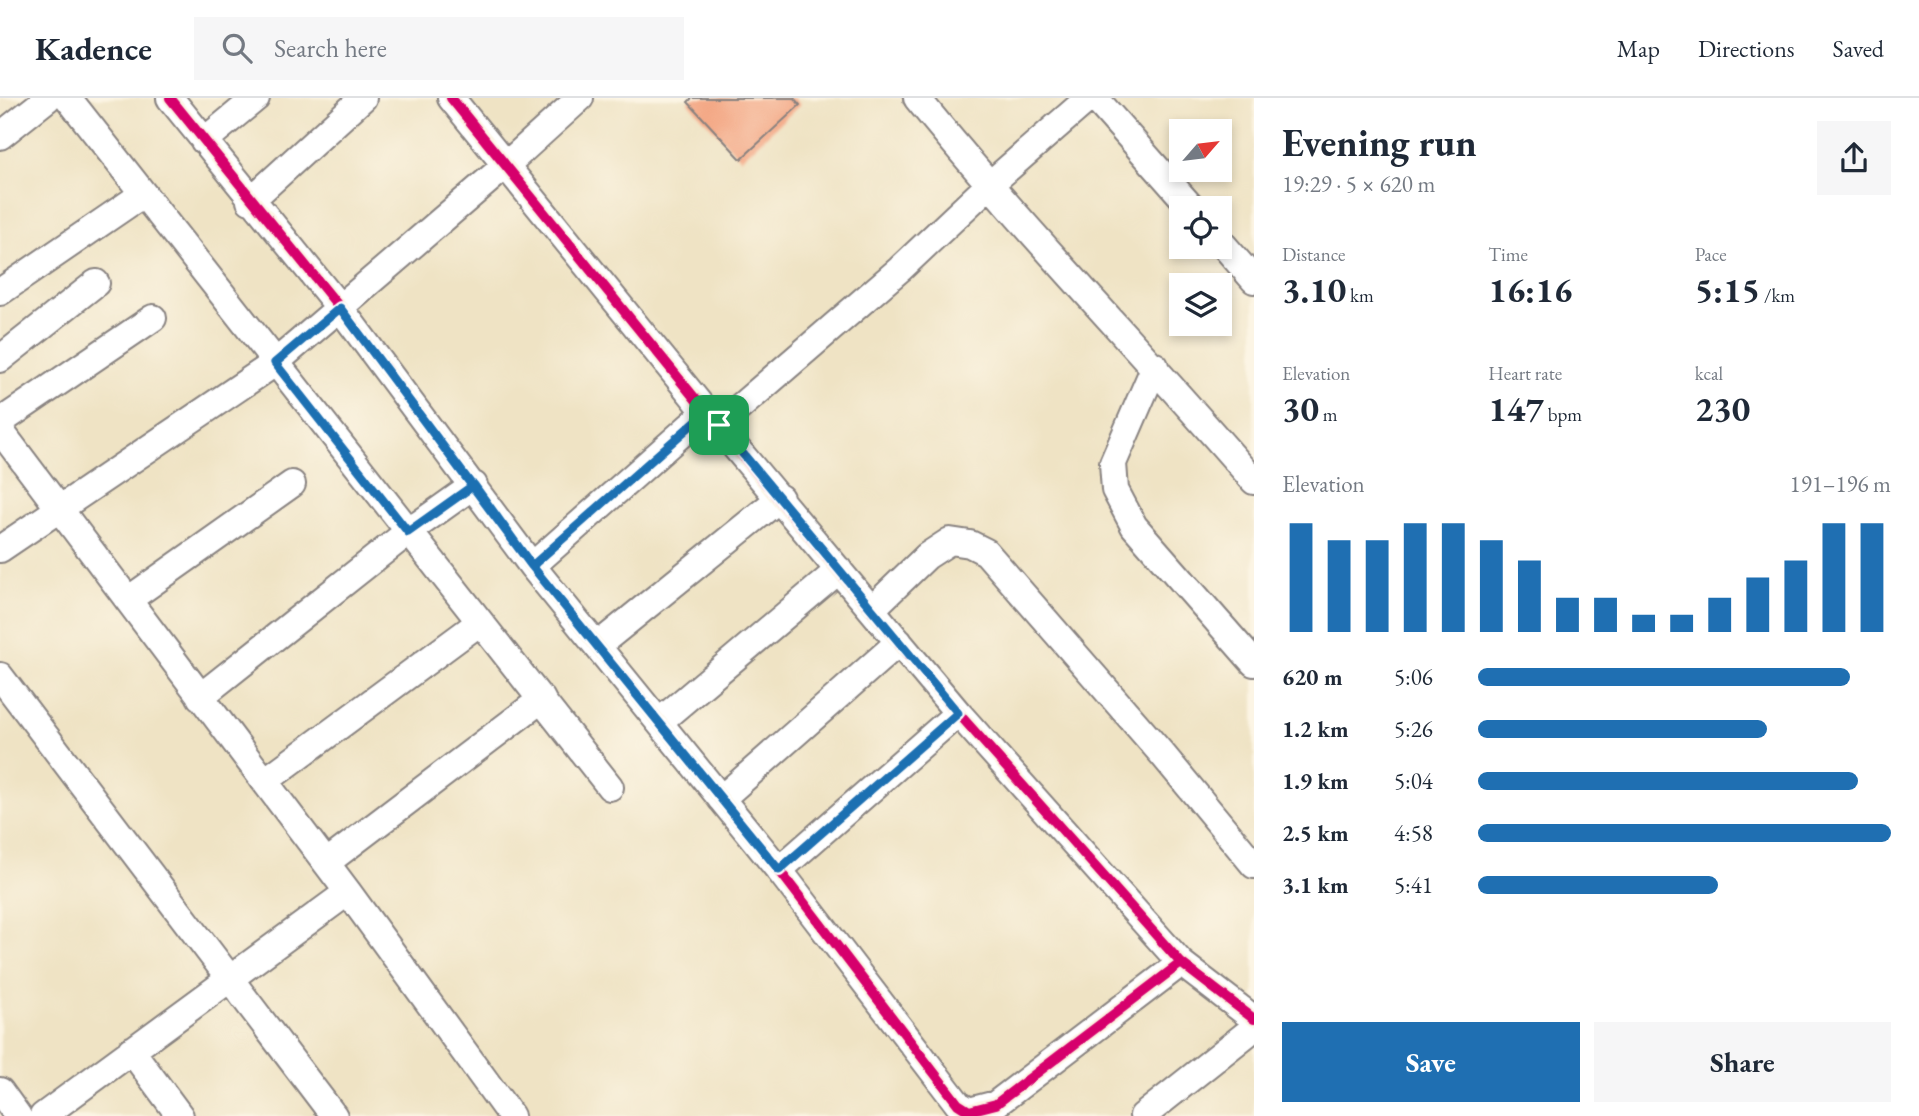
<!DOCTYPE html>
<meta charset="utf-8">
<style>
:root{--surface:#fff;--page:#f6f6f7;--text:#1f2937;--muted:#747a83;--line:#e0e1e3;--accent:#1f6fb2}
body{margin:0;font-family:"EB Garamond",serif;background:var(--page);color:var(--text);height:100vh;display:flex;flex-direction:column;font-size:26px;white-space:nowrap}
*{box-sizing:border-box;margin:0}
p{font-size:23px;color:var(--muted)}
.icon{flex:none;width:38px;height:38px;fill:none;stroke:currentColor;stroke-width:2;stroke-linecap:round;stroke-linejoin:round}
.map{position:relative;flex:1;overflow:hidden}
.drawer{display:flex;flex-direction:column;background:var(--surface);width:665px}
.drawer>*{flex:none}
.needle{width:46px;rotate:62deg}
.controls{position:absolute;left:1169px;top:21px;display:grid;gap:14px}
.controls a{display:grid;place-items:center;width:63px;height:63px;border-radius:0px;background:var(--surface);box-shadow:0 4px 10px #0003;font-size:35px}
.pin{position:absolute;display:grid;place-items:center;width:60px;height:60px;color:#fff;margin:-30px;border-radius:14px;box-shadow:0 4px 10px #0006}
.round{display:grid;place-items:center;flex:none;width:74px;height:74px;border-radius:0px;background:var(--page)}
.headline{display:flex;align-items:center;justify-content:space-between;height:119px;padding:0 28px}
h1{font-size:38px;font-weight:700;line-height:52px}
.metrics{display:grid;grid-template-columns:repeat(3,1fr);gap:10px;height:119px;padding:7px 28px}
.metrics div{display:grid;align-content:center}
.metrics b{font-size:35px;font-weight:700}
.metrics small{font-size:19px;font-weight:400}
.metrics p{font-size:19px}
.chart{height:196px;padding:14px 28px}
.chart p{display:flex;justify-content:space-between}
.chart svg{width:100%;height:126px;margin-top:7px;stroke:var(--accent);stroke-width:6}
.action{display:flex;gap:14px;margin-top:auto;padding:14px 28px}
.action a{flex:1;height:80px;border-radius:0px;background:var(--accent);color:#fff;font-size:28px;font-weight:700;line-height:80px;text-align:center}
.action a+a{background:var(--page);color:var(--text)}
ul{padding:0 28px;list-style:none;font-size:23px}
li{display:grid;grid-template-columns:112px 84px 1fr;align-items:center;height:52px}
li i{height:18px;border-radius:9px;background:var(--accent)}
header{display:flex;align-items:center;gap:42px;box-sizing:border-box;height:98px;padding:0 35px;background:var(--surface);border-bottom:2px solid var(--line)}
header strong{font-size:33px}
nav{display:flex;gap:38px;margin-inline-start:auto;font-size:24px}
.search{width:490px;height:63px;background:var(--page);display:flex;align-items:center;gap:18px;box-sizing:border-box;padding:0 24px;border-radius:0px;color:var(--muted);font-size:26px}
main{display:flex;flex:1;min-height:0}
.map>svg:first-child{display:block}
</style>
<header>
<strong>Kadence</strong>
<div class="search"><svg class="icon" aria-label="search" viewBox="0 0 24 24"><circle cx="10" cy="10" r="6"/><path d="M15 15l6 6"/></svg>Search here</div>
<nav><a>Map</a><a>Directions</a><a>Saved</a></nav>
</header>
<main>
<div class="map">
<svg width="1254" height="1018" viewBox="0 0 1254 1018">
<rect width="100%" height="100%" fill="#fcf5e5"/>
<filter id="ink" filterUnits="userSpaceOnUse"><feTurbulence type="fractalNoise" baseFrequency=".0143" numOctaves="2"/><feDisplacementMap in="SourceGraphic" scale="14" xChannelSelector="R" yChannelSelector="G"/><feConvolveMatrix kernelMatrix="1 2 1 2 8 2 1 2 1" color-interpolation-filters="sRGB"/></filter>
<filter id="wash" filterUnits="userSpaceOnUse"><feTurbulence type="fractalNoise" baseFrequency=".00686" numOctaves="4" result="noise"/><feDisplacementMap in="SourceGraphic" scale="28" xChannelSelector="R" yChannelSelector="G"/><feGaussianBlur stdDeviation="1.57" result="paint"/><feColorMatrix in="noise" values="0 0 0 0 0 0 0 0 0 0 0 0 0 0 0 0 0 1.4 0 .05"/><feComposite in="paint" operator="in"/></filter>
<g filter="url(#wash)">
<rect width="100%" height="100%" fill="#efe3c4"/>
<g id="blocks">
<!-- building -->
<path fill="#f3a37f" d="M692 0H794L800 7 741 61 688 4Z"/>
</g>
</g>
<g filter="url(#ink)">
<use href="#blocks" fill-opacity="0" stroke="#888280" stroke-width="2"/>
<g fill="none" stroke-linecap="round" stroke-linejoin="round">
<!-- minor casing -->
<g stroke="#888280" stroke-width="30">
<path id="minor" d="M68 0 610 689
M170 0 340 210 532 468 779 772 958 1006 969 1013 996 1006 1181 865
M451 0 706 314 958 615 1181 865 1254 921
M917 0C1024 132 1143 254 1254 383
M1095 0 1192 110
M0 38 48 0
M204 43 256 0
M250 103 363 0
M1220 143 1254 182
M0 194 143 96
M0 261 96 185
M1155 268 1113 365 1115 392 1134 428 1254 565
M0 324 153 220
M719 327 900 171 988 88 1089 0
M0 332 348 794 511 1018
M0 451 275 265 505 68 580 0
M532 468 706 314
M128 502 292 386
M872 511 927 458 950 443 970 446 986 454 1163 657 1254 767
M597 548 780 400
M0 578 334 1018
M200 599 408 434 474 387
M659 624 839 472
M265 683 480 524
M721 701 899 544
M326 765 542 601
M779 772 958 615
M131 952 180 1018
M0 993 18 1018
M43 1018 348 794
M1143 1018 1254 930"/>
</g>
<!-- minor -->
<use href="#minor" stroke="#fff" stroke-width="26"/>
<!-- cycleway casing -->
<g stroke="#fcf5e5" stroke-width="15">
<path id="cycleway" d="M170 0 340 210 532 468 779 772 958 1006 969 1013 996 1006 1181 865
M451 0 706 314 958 615 1181 865 1254 921"/>
</g>
<!-- cycleway -->
<use href="#cycleway" stroke="#d6006c" stroke-width="10"/>
</g>
</g>
<g fill="none" stroke-linecap="round" stroke-linejoin="round" filter="url(#ink)">
<!-- route casing -->
<g stroke="#fff" stroke-width="14">
<path id="route" d="M719 327 706 314 532 468 474 387 408 434 275 265 340 210 532 468 779 772 958 615 719 327"/>
</g>
<!-- route -->
<use href="#route" stroke="#1f6fb2" stroke-width="9"/>
</g>
</svg>
<div class="controls">
<a><svg class="needle" viewBox="-14 -14 28 28"><path d="M0-13l5 13h-10z" fill="#e53935"/><path d="M0 13l5-13h-10z" fill="#747a83"/></svg></a>
<a><svg class="icon" aria-label="locate" viewBox="0 0 24 24"><circle cx="12" cy="12" r="6"/><path d="M12 2v4M12 18v4M2 12h4M18 12h4"/></svg></a>
<a><svg class="icon" aria-label="layers" viewBox="0 0 24 24"><path d="M12 4l9 5-9 5-9-5zM3 14l9 5 9-5"/></svg></a>
</div>
<div class="pin" style="left:719px;top:327px;background:#1e9e55"><svg class="icon" aria-label="arrive" viewBox="0 0 24 24"><path d="M6 21V4h12l-3 4 3 4H6"/></svg></div>
</div>
<section class="drawer">
<div class="headline"><div><h1>Evening run</h1><p>19:29 · 5 × 620 m</p></div><a class="round"><svg class="icon" aria-label="share" viewBox="0 0 24 24"><path d="M12 15V3M7 8l5-5 5 5M5 13v7h14v-7"/></svg></a></div>
<div class="metrics">
<div><p>Distance</p><b>3.10<small> km</small></b></div>
<div><p>Time</p><b>16:16</b></div>
<div><p>Pace</p><b>5:15<small> /km</small></b></div>
</div>
<div class="metrics">
<div><p>Elevation</p><b>30<small> m</small></b></div>
<div><p>Heart rate</p><b>147<small> bpm</small></b></div>
<div><p>kcal</p><b>230</b></div>
</div>
<div class="chart"><p><span>Elevation</span>191–196 m</p>
<svg viewBox="0 0 160 44" preserveAspectRatio="none"><path d="M5 44V6M15 44V12M25 44V12M35 44V6M45 44V6M55 44V12M65 44V19M75 44V32M85 44V32M95 44V38M105 44V38M115 44V32M125 44V25M135 44V19M145 44V6M155 44V6"/></svg>
</div>
<ul>
<li><b>620 m</b>5:06<i style="width:90%"></i></li>
<li><b>1.2 km</b>5:26<i style="width:70%"></i></li>
<li><b>1.9 km</b>5:04<i style="width:92%"></i></li>
<li><b>2.5 km</b>4:58<i style="width:100%"></i></li>
<li><b>3.1 km</b>5:41<i style="width:58%"></i></li>
</ul>
<div class="action"><a>Save</a><a>Share</a></div>
</section>
</main>
